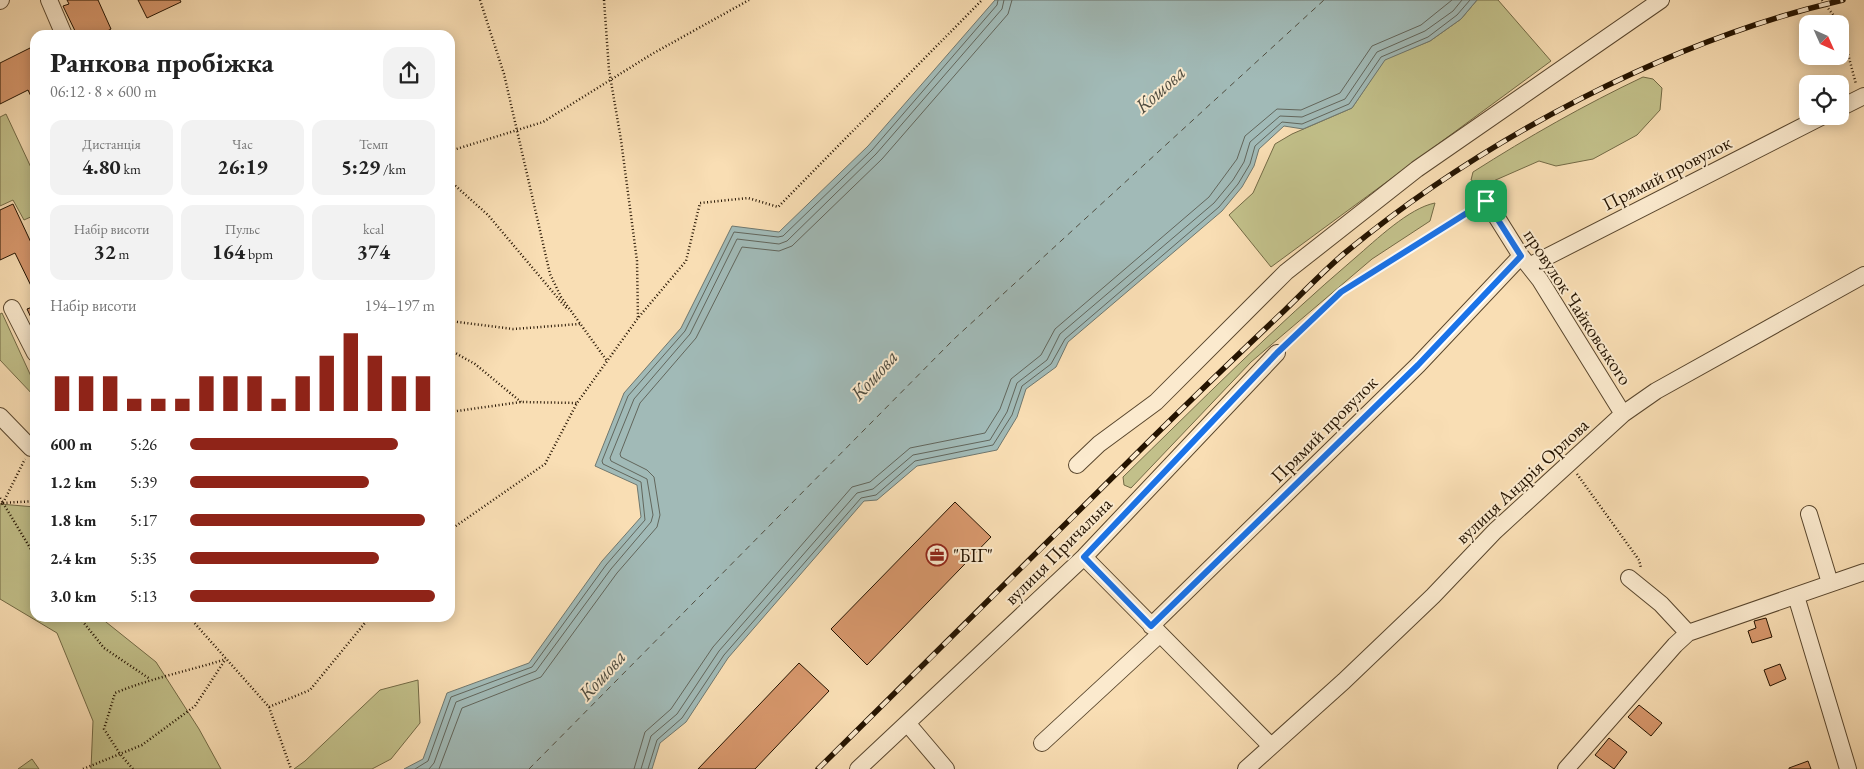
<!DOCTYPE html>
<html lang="uk">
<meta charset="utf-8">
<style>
:root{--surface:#fff;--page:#f2f2f2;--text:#222;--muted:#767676;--accent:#8f2418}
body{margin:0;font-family:"EB Garamond",serif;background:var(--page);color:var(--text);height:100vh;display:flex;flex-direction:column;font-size:19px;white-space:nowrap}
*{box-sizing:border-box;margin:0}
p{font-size:16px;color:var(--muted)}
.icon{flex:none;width:28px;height:28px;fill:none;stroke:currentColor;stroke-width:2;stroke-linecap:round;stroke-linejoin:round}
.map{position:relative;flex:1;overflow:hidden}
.drawer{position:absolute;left:30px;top:30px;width:425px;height:592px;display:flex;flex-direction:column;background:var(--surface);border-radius:15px;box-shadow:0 2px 12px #0003}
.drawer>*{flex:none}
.needle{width:32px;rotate:135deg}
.fabs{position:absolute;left:1799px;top:15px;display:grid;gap:10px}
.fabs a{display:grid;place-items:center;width:50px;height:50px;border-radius:10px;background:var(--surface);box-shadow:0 2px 12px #0003;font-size:25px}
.pin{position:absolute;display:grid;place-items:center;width:42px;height:42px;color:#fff;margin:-21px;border-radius:10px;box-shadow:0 2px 8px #0006}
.round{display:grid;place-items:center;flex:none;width:52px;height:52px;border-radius:15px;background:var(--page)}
.headline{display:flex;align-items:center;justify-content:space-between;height:85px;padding:0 20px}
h1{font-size:28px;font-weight:700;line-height:38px}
.figures{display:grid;grid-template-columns:repeat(3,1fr);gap:8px;height:85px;padding:5px 20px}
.figures div{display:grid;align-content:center;border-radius:12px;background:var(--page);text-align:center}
.figures b{font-size:21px;font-weight:700}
.figures small{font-size:14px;font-weight:400}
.figures p{font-size:14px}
.chart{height:140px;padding:10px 20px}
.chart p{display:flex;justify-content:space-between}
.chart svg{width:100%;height:90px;margin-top:5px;stroke:var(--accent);stroke-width:6}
ul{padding:0 20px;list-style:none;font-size:16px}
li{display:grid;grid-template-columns:80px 60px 1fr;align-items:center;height:38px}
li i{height:12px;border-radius:6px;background:var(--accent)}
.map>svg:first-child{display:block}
</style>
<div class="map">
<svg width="1864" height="769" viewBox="0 0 1864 769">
<rect width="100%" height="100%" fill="#f9deb4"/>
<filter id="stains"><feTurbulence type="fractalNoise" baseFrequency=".004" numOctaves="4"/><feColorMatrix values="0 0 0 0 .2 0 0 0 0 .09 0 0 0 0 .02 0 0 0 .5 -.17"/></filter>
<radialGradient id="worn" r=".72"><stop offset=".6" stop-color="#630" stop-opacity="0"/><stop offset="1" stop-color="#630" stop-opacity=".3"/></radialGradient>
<!-- green -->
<path fill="#c2c08a" stroke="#736a45" d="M1477 0H1498L1551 61 1271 267 1229 215 1253 193 1275 144 1292 134 1352 108 1385 59 1430 41 1461 19Z
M1643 77 1653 79 1662 88 1660 110 1637 135 1593 159 1556 166 1539 161 1482 186 1471 180 1473 172C1528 137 1584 105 1643 77Z
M6 114 35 176V215L24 220 13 200 0 206V117Z
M1435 203 1430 221 1372 259 1251 362 1131 488 1124 485 1123 477C1199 403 1274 327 1355 258 1376 240 1409 208 1435 203Z
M2 313 35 385V397L0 360V314Z
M0 504 35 507V618H101L156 662 199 729 221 769H91L93 721 57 633 0 599Z
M418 680 420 723 391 759 372 769H294L305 761 380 690Z
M32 759 39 769H18Z"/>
<!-- water -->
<path fill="#a1bab7" stroke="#6f776e" d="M995 0H1477L1461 19 1430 41 1385 60 1352 108 1303 129 1284 126 1259 149 1254 166 1242 187 1222 211 1068 342 1056 367 1026 389 1017 417 997 450 917 466 877 500 864 501 728 658 686 722 660 743 652 769H404L423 759 447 693 529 663 602 561 641 517 637 485 595 466 624 393 681 328 732 226 779 232 868 146Z"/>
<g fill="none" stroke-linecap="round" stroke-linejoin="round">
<!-- shore -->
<path stroke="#62665c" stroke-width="1" d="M415 769 428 761 451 697 532 667 606 565 645 520 641 482 603 464 602 461 628 396 685 331 734 232 778 237 783 236 872 150 997 5 998 0
M429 769 434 763 456 702 536 671 611 569 651 522 653 515 647 479 611 461 610 458 634 399 690 334 737 239 779 244 787 241 876 154 1002 9 1004 0
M439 769 462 708 541 677 617 573 657 527 660 515 654 477 647 470 621 457 620 454 640 403 696 338 742 247 779 251 792 246 882 159 1008 14 1012 0
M634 769 645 732 671 709 713 647 852 487 870 482 910 448 985 433 1000 409 1011 379 1041 355 1055 329 1209 197 1237 159 1245 136 1277 109 1301 110 1340 93 1372 46 1421 25 1452 0
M641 769 651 736 677 714 719 651 857 493 873 489 913 455 990 440 1007 412 1017 383 1047 360 1060 334 1214 203 1233 180 1244 162 1250 142 1280 116 1302 117 1345 99 1377 52 1425 31 1453 11 1462 0
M648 769 657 740 682 718 724 655 861 498 876 495 915 461 993 445 1012 415 1022 386 1051 364 1065 339 1219 207 1238 184 1250 164 1255 146 1282 122 1302 124 1349 104 1381 57 1428 37 1457 15 1470 0"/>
<!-- ferry -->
<path stroke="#504d40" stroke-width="1" stroke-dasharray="6 5" stroke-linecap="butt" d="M529 769 954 339 1324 0"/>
</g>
<!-- building -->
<path fill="#d8986d" stroke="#241300" d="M67 0H98L111 29 100 35H77L63 6 69 4Z
M138 0H180L181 2 147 18Z
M30 48 35 58V105L28 90 0 104V63Z
M13 204 35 251V294L15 253 0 260V210Z
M35 306V326L27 309Z
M955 502 991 537 867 665 831 629Z
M1766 618 1772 637 1752 643 1748 631 1756 628 1754 621Z
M799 663 829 691 755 769H698Z
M1780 664 1786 679 1770 686 1764 670Z
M1639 705 1662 723 1651 736 1628 717Z
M1609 738 1627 752 1614 769 1595 755Z
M1808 761 1811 769H1789V768Z"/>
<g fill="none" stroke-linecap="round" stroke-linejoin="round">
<!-- minor casing -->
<g stroke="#59462d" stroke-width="18">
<path id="minor" d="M49 0 64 35
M0 1 1 0
M1840 108 1864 96
M1484 197 1521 256 1540 280 1623 414
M1529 266 1823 116
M12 308 35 353
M0 416 31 448 35 445
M1077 465 1099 444 1156 402 1286 272 1417 169 1661 0
M1809 514 1830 583
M1084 557 1270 745
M1629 578 1661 604 1688 633
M1796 596 1848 769
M1151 626 1418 365 1521 256
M907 723 946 769
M1042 743 1159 635
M858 769 1084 557 1277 353
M1246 769 1344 681 1433 596 1495 531 1623 414 1656 391 1864 275
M1566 769 1675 645 1688 633 1864 572"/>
</g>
<!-- path -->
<path stroke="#241300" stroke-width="2.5" stroke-dasharray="1 2.5" stroke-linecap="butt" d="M480 0 504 74 550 274 561 297 607 361
M604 0 609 70 621 140 637 261 638 318
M1822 0 1840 24
M1840 24 1856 84
M450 151 543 122 652 54 749 0
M450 181 488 215 568 310
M450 321 513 329 580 324
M1287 344 1341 292 1474 208
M450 350 475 364 521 402
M450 412 521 402 577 403
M1577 474 1639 560 1641 568
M0 498 3 503 0 505
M3 503 35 556
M3 503 25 459
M3 503 35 501
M450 530 545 464 577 403 638 318 686 261 700 203 748 198 778 207 982 0
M80 618 104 648 150 679
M190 618 269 707 310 690 369 618
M269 707 291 769
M83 769 142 745 195 706 225 660
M133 769 120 754 104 729 115 693C151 678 189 671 226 659"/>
<!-- minor -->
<use href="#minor" stroke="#fbeace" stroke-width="16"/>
<!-- rail casing -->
<g stroke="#241300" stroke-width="5.5">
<path id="rail" d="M818 769C919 669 1020 570 1120 470 1174 416 1229 363 1284 311 1305 291 1324 270 1346 252 1483 139 1670 40 1843 0"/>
</g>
<!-- rail -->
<use href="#rail" stroke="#fbeace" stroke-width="4" stroke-dasharray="11" stroke-linecap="butt"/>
</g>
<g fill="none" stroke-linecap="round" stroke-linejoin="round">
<!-- route casing -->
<g stroke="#fff" stroke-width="10">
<path id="route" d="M1486 201 1521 256 1418 365 1151 626 1084 557 1277 353 1341 292Z"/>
</g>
<!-- route -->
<use href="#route" stroke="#1a73e8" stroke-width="6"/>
</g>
<!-- icons -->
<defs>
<g id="office-ring" transform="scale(1.125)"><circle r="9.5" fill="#fbeace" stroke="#8f2418" stroke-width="1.5"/><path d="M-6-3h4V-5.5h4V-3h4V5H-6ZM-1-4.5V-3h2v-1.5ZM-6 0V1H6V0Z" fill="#8f2418"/></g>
</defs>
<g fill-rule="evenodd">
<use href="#office-ring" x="937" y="555"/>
</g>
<g text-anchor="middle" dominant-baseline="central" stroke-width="4" stroke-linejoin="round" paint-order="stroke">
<!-- street labels -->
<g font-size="19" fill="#241300" stroke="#fbeace">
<text transform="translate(1667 173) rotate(-27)">Прямий провулок</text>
<text transform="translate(1578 307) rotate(57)">провулок Чайковського</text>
<text transform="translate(1324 429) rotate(-45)">Прямий провулок</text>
<text transform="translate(1522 481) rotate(-43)">вулиця Андрія Орлова</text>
<text transform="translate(1058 551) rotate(-45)">вулиця Причальна</text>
</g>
<!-- poi labels -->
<g font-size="19" fill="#241300" stroke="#fbeace" text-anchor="start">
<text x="953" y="555">"БІГ"</text>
</g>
<!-- water labels -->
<g font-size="20" font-style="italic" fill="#504d40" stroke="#fbeace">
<text transform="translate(1160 89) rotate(-42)">Кошова</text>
<text transform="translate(874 375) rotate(-48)">Кошова</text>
<text transform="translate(602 675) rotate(-48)">Кошова</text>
</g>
</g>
<rect width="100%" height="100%" filter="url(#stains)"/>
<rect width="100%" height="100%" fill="url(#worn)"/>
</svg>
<div class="fabs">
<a><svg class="needle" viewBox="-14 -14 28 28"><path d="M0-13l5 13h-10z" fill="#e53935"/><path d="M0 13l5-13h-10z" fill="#767676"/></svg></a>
<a><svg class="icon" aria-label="locate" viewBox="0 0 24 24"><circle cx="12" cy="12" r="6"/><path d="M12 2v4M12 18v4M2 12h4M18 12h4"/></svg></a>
</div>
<div class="pin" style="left:1486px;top:201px;background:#1e9e55"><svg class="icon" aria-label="arrive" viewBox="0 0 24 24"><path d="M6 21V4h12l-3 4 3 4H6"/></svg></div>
<section class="drawer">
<div class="headline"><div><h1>Ранкова пробіжка</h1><p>06:12 · 8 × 600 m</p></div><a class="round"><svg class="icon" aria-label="share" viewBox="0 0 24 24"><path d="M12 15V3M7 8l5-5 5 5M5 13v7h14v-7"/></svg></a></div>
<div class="figures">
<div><p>Дистанція</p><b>4.80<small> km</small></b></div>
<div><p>Час</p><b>26:19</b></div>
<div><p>Темп</p><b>5:29<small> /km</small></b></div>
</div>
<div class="figures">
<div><p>Набір висоти</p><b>32<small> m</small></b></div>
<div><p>Пульс</p><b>164<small> bpm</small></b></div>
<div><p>kcal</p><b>374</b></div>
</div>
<div class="chart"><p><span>Набір висоти</span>194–197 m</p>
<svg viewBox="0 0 160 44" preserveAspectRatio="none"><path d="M5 44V27M15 44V27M25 44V27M35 44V38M45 44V38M55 44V38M65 44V27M75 44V27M85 44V27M95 44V38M105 44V27M115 44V17M125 44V6M135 44V17M145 44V27M155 44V27"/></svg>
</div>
<ul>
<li><b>600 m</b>5:26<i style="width:85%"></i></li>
<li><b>1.2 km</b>5:39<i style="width:73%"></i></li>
<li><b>1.8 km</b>5:17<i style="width:96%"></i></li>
<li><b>2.4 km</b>5:35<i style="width:77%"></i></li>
<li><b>3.0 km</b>5:13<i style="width:100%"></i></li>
</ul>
</section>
</div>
